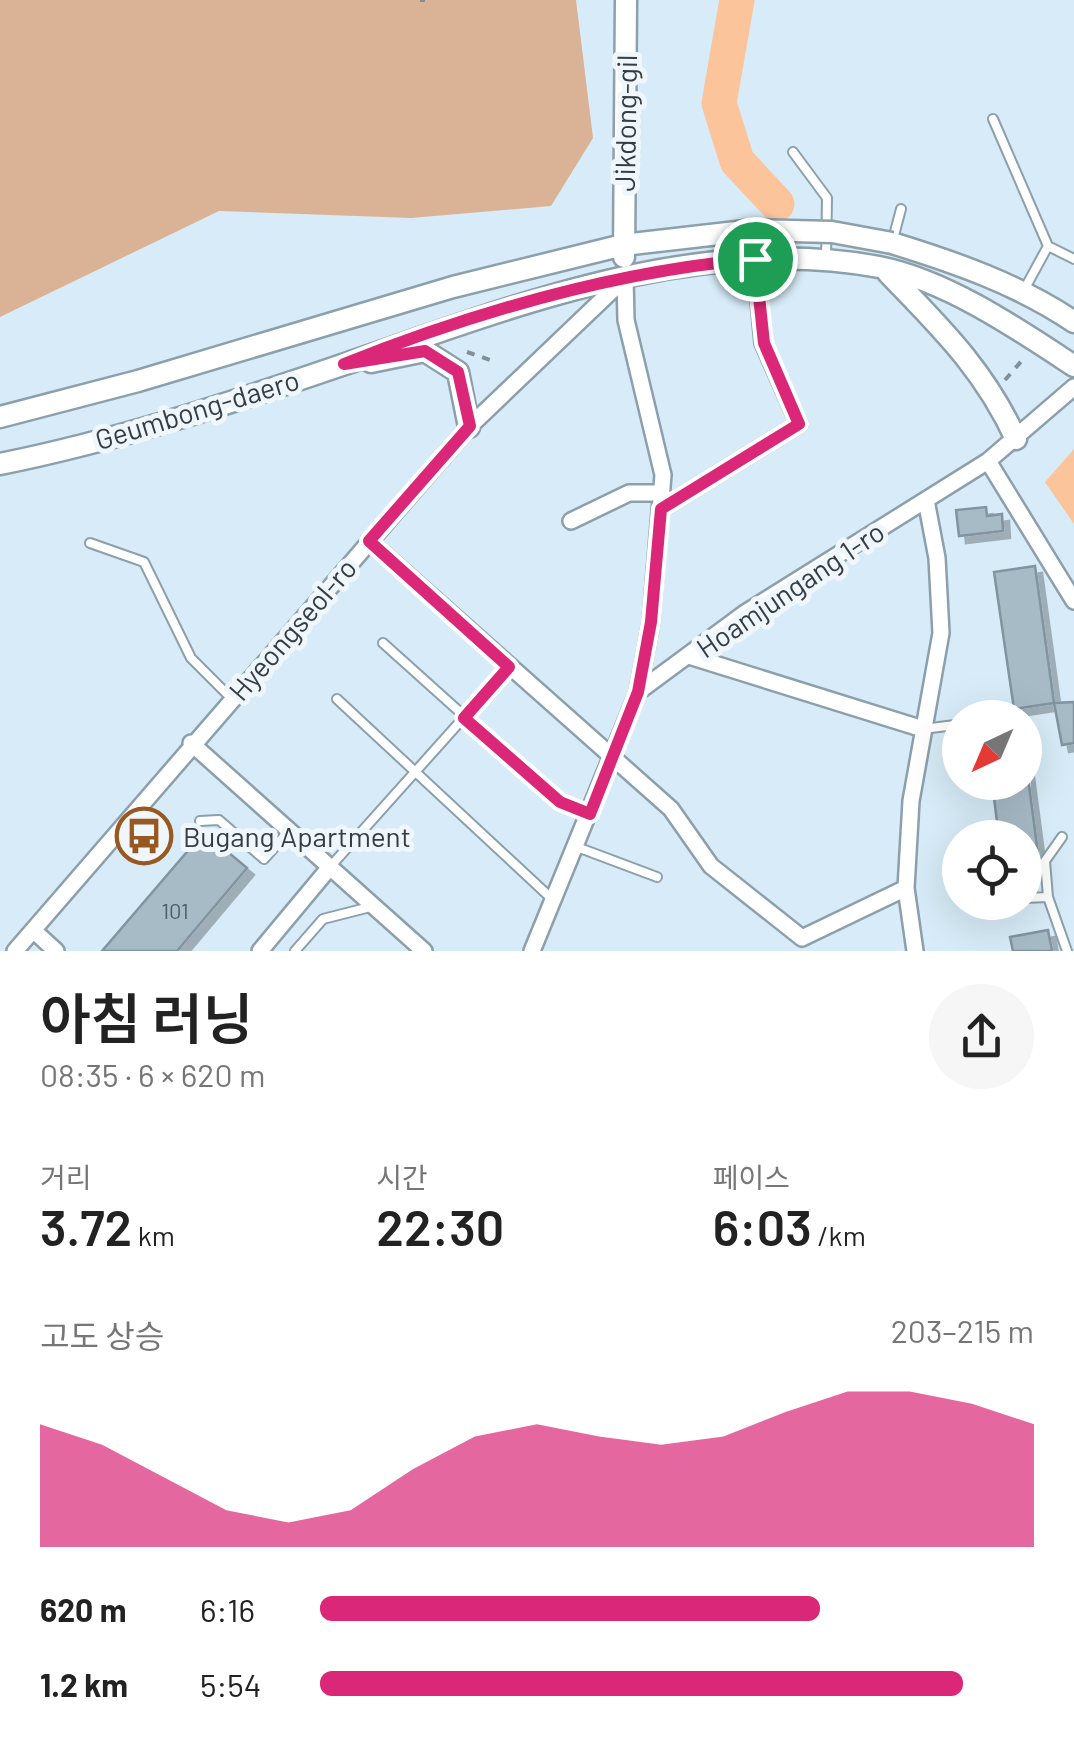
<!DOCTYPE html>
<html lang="ko">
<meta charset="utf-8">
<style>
:root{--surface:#fff;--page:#f6f6f6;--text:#222;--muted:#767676;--accent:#db2777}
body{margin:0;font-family:Barlow,"Noto Sans KR",sans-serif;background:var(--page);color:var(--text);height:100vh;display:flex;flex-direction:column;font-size:38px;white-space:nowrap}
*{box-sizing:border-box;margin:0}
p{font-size:32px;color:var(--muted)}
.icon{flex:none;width:55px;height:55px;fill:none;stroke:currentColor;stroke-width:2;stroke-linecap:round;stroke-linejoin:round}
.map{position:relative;height:951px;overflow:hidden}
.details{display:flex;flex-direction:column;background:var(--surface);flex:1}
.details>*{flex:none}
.needle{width:65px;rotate:224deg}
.controls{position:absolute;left:942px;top:700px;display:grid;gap:20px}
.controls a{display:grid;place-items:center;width:100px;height:100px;border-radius:50%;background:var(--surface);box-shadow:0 10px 40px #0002;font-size:50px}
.pin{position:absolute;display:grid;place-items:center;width:85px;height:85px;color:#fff;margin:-42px;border:5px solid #fff;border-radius:50%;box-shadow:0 2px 10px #0007}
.round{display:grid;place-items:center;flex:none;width:105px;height:105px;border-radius:52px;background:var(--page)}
.head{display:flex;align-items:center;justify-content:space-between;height:170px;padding:0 40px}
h1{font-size:55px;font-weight:600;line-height:75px}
.figures{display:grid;grid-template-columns:repeat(3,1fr);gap:15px;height:170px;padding:10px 40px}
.figures div{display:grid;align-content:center}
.figures b{font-size:50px;font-weight:600}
.figures small{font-size:28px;font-weight:400}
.figures p{font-size:28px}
.chart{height:280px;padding:20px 40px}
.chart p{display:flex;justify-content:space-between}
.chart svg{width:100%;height:180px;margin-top:10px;fill:var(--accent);opacity:.7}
ul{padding:0 40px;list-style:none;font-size:32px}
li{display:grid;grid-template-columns:160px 120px 1fr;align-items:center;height:75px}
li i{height:25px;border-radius:12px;background:var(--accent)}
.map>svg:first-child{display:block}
</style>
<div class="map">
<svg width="1074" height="951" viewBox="0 0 1074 951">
<defs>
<filter id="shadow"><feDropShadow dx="7" dy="7" stdDeviation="0" flood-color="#0004"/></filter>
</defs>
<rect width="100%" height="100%" fill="#d7ecf8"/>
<!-- green -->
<path fill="#dab296" d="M0 0H576L593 138 551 206 411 218 219 211 0 317Z"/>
<!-- water -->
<path fill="#fbc49b" d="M1074 449V524L1045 482Z"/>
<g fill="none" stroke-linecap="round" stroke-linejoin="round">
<!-- river -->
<path stroke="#fbc49b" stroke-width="35" d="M737 0 719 103 737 161 777 204"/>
</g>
<!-- building -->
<path fill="#a7bbc7" stroke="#81949f" stroke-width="2.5" filter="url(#shadow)" d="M986 507 987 516 1002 514 1003 531 959 536 956 510Z
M1035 566 1054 703 1014 709 994 572Z
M1074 702V743L1062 745 1054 703Z
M1025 755 1040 869 1025 871V838H999L992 782H1025Z
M204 832 247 868 177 951H102Z
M1048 930 1052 951H1013L1010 937Z"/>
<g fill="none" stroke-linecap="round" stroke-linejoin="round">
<!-- service casing -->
<g stroke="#8ca0ab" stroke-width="12">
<path id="service" d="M993 119 1048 246 1024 290
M793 152 827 198 826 261
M892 243 901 209
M1048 246 1074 259
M90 543 144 562 191 658 231 698
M383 643 560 802 590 814
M337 699 551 898
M923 729 955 725
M200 821 219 820 264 859 289 831
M577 847 657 877
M330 867 509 667
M1048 897 1045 861 1062 837
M1025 898 1048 897 1067 951
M295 951 323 919 374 906"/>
</g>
<!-- minor casing -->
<g stroke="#8ca0ab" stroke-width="20">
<path id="minor" d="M625 278 626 320 663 475 651 622 638 692
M988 461 1074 601
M661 509 799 424 763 343 755 259
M571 521 629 493H662
M369 541 671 809 711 866 802 938 906 888
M689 656 923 729
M191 743 424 951
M33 930 56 951
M15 951 469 427 625 278
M260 951 330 867
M532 951 638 692 745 613 988 461 1074 387
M915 951 906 888 911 801 941 633 937 558 926 500"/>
</g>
<!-- tertiary casing -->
<g stroke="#8ca0ab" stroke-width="25">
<path id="tertiary" d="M892 243C954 262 1020 285 1074 322
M624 257 626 0
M888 273C940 327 984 369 1016 439
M371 362 425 351 458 372 469 427
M0 417 138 381 453 287 623 245 754 230
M0 464C115 441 231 403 342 365 513 307 694 233 879 267 946 280 1018 329 1074 366"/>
</g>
<!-- path -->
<path stroke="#819098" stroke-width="4" stroke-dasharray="8 8" stroke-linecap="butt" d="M420 0H425
M467 352 493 361
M1005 380 1025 357"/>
<!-- service -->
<use href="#service" stroke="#fff" stroke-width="8"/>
<!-- minor -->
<use href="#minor" stroke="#fff" stroke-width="15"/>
<!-- tertiary -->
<use href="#tertiary" stroke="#fff" stroke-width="20"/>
<!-- tertiary-bridge casing -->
<g stroke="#8ca0ab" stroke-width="25" stroke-linecap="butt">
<path id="tertiary-bridge" d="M754 230 832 232 892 243"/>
</g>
<!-- tertiary-bridge -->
<use href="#tertiary-bridge" stroke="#fff" stroke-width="20"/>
</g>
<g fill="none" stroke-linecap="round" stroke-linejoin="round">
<!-- route casing -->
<g stroke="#fff" stroke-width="20">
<path id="route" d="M755 259 764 343 799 424 661 509 651 622 638 692 590 814 560 802 464 718 509 667 369 541 470 426 458 372 425 351 344 364C475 312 614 271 755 259Z"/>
</g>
<!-- route -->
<use href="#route" stroke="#db2777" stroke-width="12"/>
</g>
<!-- icons -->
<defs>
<g id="bus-ring" transform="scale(2.875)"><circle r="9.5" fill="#eff7fc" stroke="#985821" stroke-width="1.5"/><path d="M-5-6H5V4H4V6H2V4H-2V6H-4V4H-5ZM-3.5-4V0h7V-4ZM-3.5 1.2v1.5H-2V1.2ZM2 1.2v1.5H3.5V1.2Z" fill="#985821"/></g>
</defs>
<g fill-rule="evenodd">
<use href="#bus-ring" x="144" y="836"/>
</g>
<g text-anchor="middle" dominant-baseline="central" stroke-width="10" stroke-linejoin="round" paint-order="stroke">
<!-- number labels -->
<g font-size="22" fill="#525c63">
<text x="175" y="910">101</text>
</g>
<!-- street labels -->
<g font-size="28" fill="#353d42" stroke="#eff7fc">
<text transform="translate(625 123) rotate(-89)">Jikdong-gil</text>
<text transform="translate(197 409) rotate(-17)">Geumbong-daero</text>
<text transform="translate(790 589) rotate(-34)">Hoamjungang 1-ro</text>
<text transform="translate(292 629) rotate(-49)">Hyeongseol-ro</text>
</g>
<!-- poi labels -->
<g font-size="28" fill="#353d42" stroke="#eff7fc" text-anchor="start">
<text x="183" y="836">Bugang Apartment</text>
</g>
</g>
</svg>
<div class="controls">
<a><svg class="needle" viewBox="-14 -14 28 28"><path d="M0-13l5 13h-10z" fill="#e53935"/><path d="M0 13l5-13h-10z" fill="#767676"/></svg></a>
<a><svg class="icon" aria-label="locate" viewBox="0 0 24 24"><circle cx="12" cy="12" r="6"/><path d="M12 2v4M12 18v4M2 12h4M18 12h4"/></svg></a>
</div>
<div class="pin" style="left:755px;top:259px;background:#1e9e55"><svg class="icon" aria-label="arrive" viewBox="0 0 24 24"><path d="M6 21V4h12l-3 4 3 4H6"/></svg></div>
</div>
<section class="details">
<div class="head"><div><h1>아침 러닝</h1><p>08:35 · 6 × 620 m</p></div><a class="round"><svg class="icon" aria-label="share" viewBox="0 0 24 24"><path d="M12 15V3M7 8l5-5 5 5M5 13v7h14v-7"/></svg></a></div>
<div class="figures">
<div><p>거리</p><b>3.72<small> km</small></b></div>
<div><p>시간</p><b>22:30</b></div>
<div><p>페이스</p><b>6:03<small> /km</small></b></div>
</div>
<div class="chart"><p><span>고도 상승</span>203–215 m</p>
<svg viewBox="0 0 160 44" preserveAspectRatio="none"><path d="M0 44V14L10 19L20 27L30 35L40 38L50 35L60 25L70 17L80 14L90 17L100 19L110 17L120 11L130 6L140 6L150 9L160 14V44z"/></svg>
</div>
<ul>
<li><b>620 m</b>6:16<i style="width:70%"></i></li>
<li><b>1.2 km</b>5:54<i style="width:90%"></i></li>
</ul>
</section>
